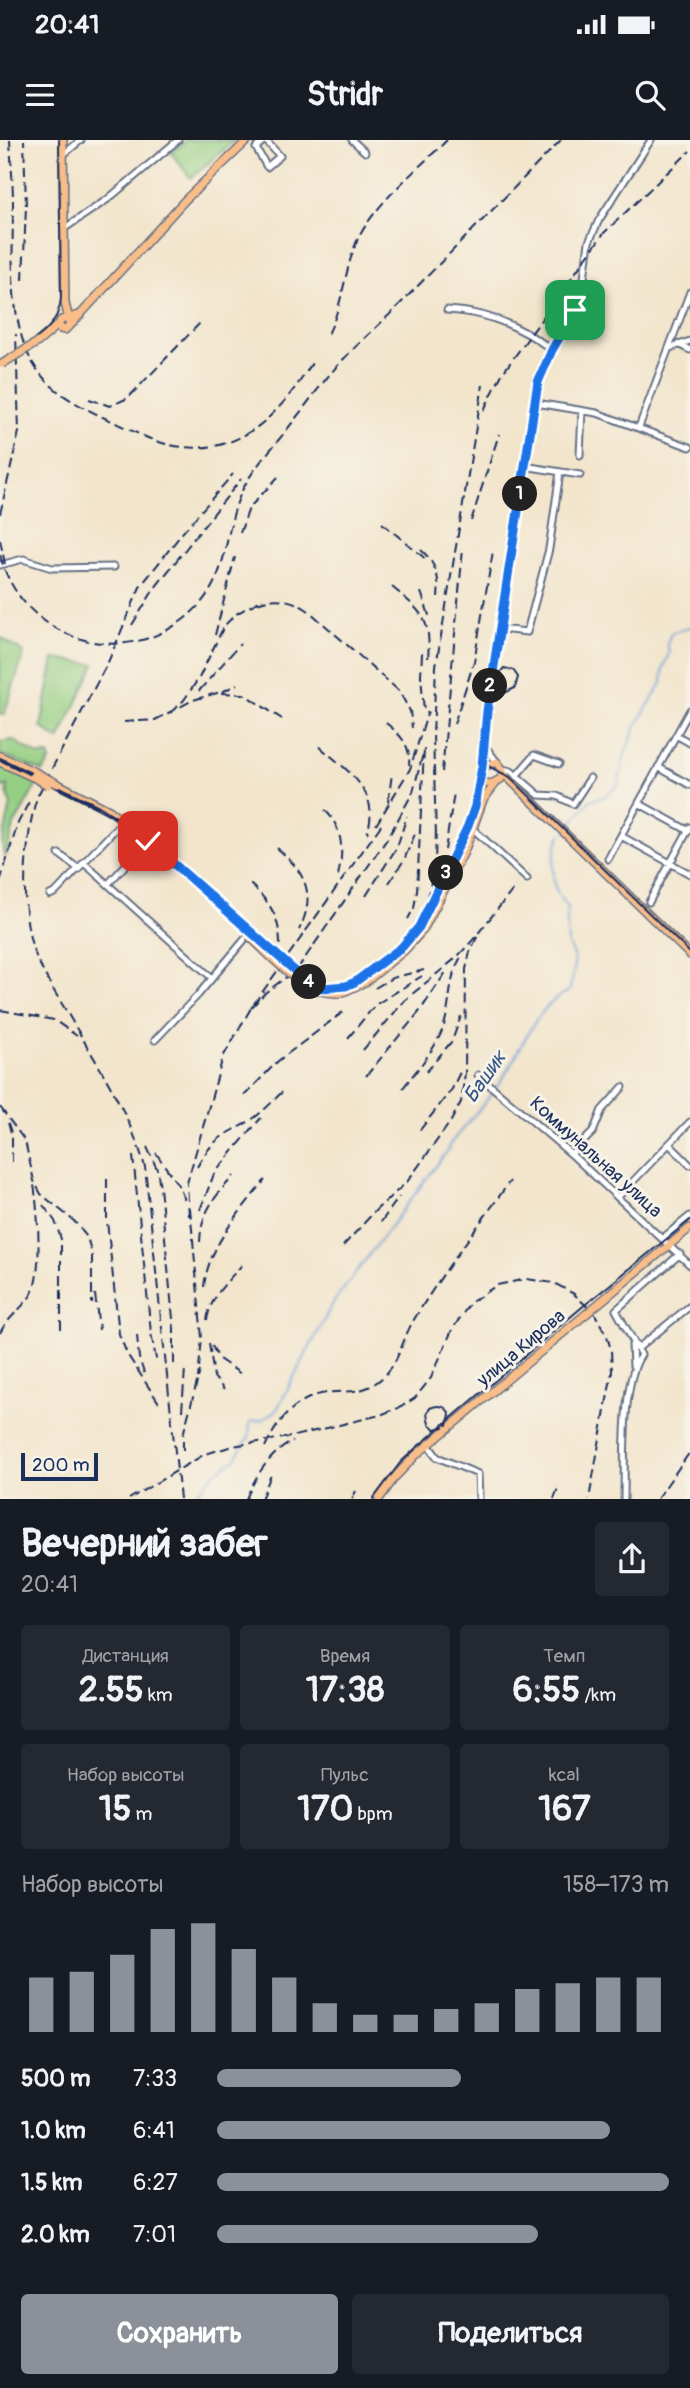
<!DOCTYPE html>
<html lang="ru">
<meta charset="utf-8">
<style>
:root{--surface:#171b24;--page:#242831;--text:#f1f3f6;--muted:#9ea1a6;--accent:#8c9099}
body{margin:0;font-family:Pangolin,sans-serif;background:var(--page);color:var(--text);height:100vh;display:flex;flex-direction:column;font-size:26px;white-space:nowrap}
*{box-sizing:border-box;margin:0}
p{font-size:23px;color:var(--muted)}
.icon{flex:none;width:38px;height:38px;fill:none;stroke:currentColor;stroke-width:2;stroke-linecap:round;stroke-linejoin:round}
.map{position:relative;height:1359px;overflow:hidden}
.drawer{display:flex;flex-direction:column;background:var(--surface);flex:1}
.drawer>*{flex:none}
.scale{position:absolute;left:21px;bottom:18px;width:77px;box-sizing:border-box;padding-left:7px;border:4px solid #1b2f5e;border-top:0;font-size:19px;line-height:24px;white-space:nowrap;color:#1b2f5e;-webkit-text-stroke:5px #f7f3e8;paint-order:stroke}
.pin{position:absolute;display:grid;place-items:center;width:60px;height:60px;color:#fff;margin:-30px;border-radius:14px;box-shadow:0 4px 10px #0006}
.km{position:absolute;width:35px;height:35px;margin:-18px;border-radius:50%;background:#222;color:#fff;font-size:19px;line-height:35px;text-align:center}
.round{display:grid;place-items:center;flex:none;width:74px;height:74px;border-radius:7px;background:var(--page)}
.overview{display:flex;align-items:center;justify-content:space-between;height:119px;padding:0 21px}
h1{font-size:38px;font-weight:800;line-height:52px}
.metrics{display:grid;grid-template-columns:repeat(3,1fr);gap:10px;height:119px;padding:7px 21px}
.metrics div{display:grid;align-content:center;border-radius:7px;background:var(--page);text-align:center}
.metrics b{font-size:35px;font-weight:800}
.metrics small{font-size:19px;font-weight:400}
.metrics p{font-size:19px}
.chart{height:196px;padding:14px 21px}
.chart p{display:flex;justify-content:space-between}
.chart svg{width:100%;height:126px;margin-top:7px;stroke:var(--accent);stroke-width:6}
.cta{display:flex;gap:14px;margin-top:auto;padding:14px 21px}
.cta a{flex:1;height:80px;border-radius:7px;background:var(--accent);color:#fff;font-size:28px;font-weight:800;line-height:80px;text-align:center}
.cta a+a{background:var(--page);color:var(--text)}
ul{padding:0 21px;list-style:none;font-size:23px}
li{display:grid;grid-template-columns:112px 84px 1fr;align-items:center;height:52px}
li i{height:18px;border-radius:9px;background:var(--accent)}
.status{display:flex;justify-content:space-between;align-items:center;height:49px;padding:0 35px;background:var(--surface);direction:ltr}
.status svg{height:19px;fill:currentColor}
header{display:flex;justify-content:space-between;align-items:center;height:91px;padding:0 21px;background:var(--surface);font-size:32px;font-weight:800}
.map>svg:first-child{display:block}
</style>
<div class="status"><b>20:41</b><svg viewBox="0 0 49 12"><path d="M0 12V9h3v3zM5 12V6h3v6zM10 12V3h3v9zM15 12V0h3v12zM26 1h20v11H26zM47 4h2v5h-2z"/></svg></div>
<header><svg class="icon" aria-label="menu" viewBox="0 0 24 24"><path d="M4 6h16M4 12h16M4 18h16"/></svg>Stridr<svg class="icon" aria-label="search" viewBox="0 0 24 24"><circle cx="10" cy="10" r="6"/><path d="M15 15l6 6"/></svg></header>
<div class="map">
<svg width="690" height="1359" viewBox="0 0 690 1359">
<rect width="100%" height="100%" fill="#f7f3e8"/>
<filter id="ink" filterUnits="userSpaceOnUse"><feTurbulence type="fractalNoise" baseFrequency=".0143" numOctaves="2"/><feDisplacementMap in="SourceGraphic" scale="14" xChannelSelector="R" yChannelSelector="G"/><feConvolveMatrix kernelMatrix="1 2 1 2 8 2 1 2 1" color-interpolation-filters="sRGB"/></filter>
<filter id="wash" filterUnits="userSpaceOnUse"><feTurbulence type="fractalNoise" baseFrequency=".00686" numOctaves="4" result="noise"/><feDisplacementMap in="SourceGraphic" scale="28" xChannelSelector="R" yChannelSelector="G"/><feGaussianBlur stdDeviation="1.57" result="paint"/><feColorMatrix in="noise" values="0 0 0 0 0 0 0 0 0 0 0 0 0 0 0 0 0 1.4 0 .05"/><feComposite in="paint" operator="in"/></filter>
<g filter="url(#wash)">
<rect width="100%" height="100%" fill="#f2e5cc"/>
<!-- green -->
<path fill="#94ce82" stroke="#587e70" stroke-width="2" d="M186 0H235L191 38 171 13Z
M0 497 24 513 4 575 0 574Z
M54 519 95 524 59 600 41 587Z
M13 600 39 616 49 615 50 621 43 632 0 614V602Z
M0 626 37 644 14 685 6 716H4L2 704 11 665 7 652 8 646 0 647Z"/>
<g fill="none" stroke-linecap="round" stroke-linejoin="round">
<!-- stream -->
<path stroke="#6b9dd6" stroke-width="2" d="M565 692 590 660 606 656 618 645 625 613 637 584 662 543 663 529 669 513 667 504 671 493 690 487
M170 1359 194 1355 216 1332 236 1319 241 1308 249 1298 250 1282 261 1280 276 1271 333 1163 448 1010 450 1004C467 983 486 963 501 941 521 912 534 866 569 851 572 844 575 825 574 818 573 812 568 808 568 802 567 790 566 780 568 768 565 762 560 759 558 754 550 737 553 711 561 695"/>
</g>
</g>
<g filter="url(#ink)">
<g fill="none" stroke-linecap="round" stroke-linejoin="round">
<!-- minor casing -->
<g stroke="#666f84" stroke-width="9">
<path id="minor" d="M264 0 256 8 267 27 280 16 265 0
M352 0 365 12
M64 14 81 0
M65 88 108 59 178 0
M447 170C486 172 522 187 552 210
M678 204 690 210
M670 208 690 201
M536 263 597 273 690 307
M639 287 690 152
M580 315 582 271
M524 326 580 335
M0 425 23 419 52 428 114 427
M500 489 527 492 549 409 560 332
M676 595 690 603
M484 605 497 622
M482 627 487 571 538 242 552 210 575 170 584 138 589 102 599 80 651 0
M658 627 690 645
M503 629 511 631 539 655 557 656 573 664 590 638
M517 635 534 615 559 624
M640 664 689 691
M471 687 527 739
M621 696 690 734
M59 714 79 729
M608 719 690 570
M84 723 212 838
M108 744 148 701
M50 755 56 752 120 684
M649 762 690 687
M155 900 198 855 245 799
M478 935 571 1014 690 1125
M669 1004 690 1025
M571 1014 593 992 602 970 623 947
M618 1057 690 982
M663 1098 690 1076
M632 1205 633 1226
M637 1209 690 1166
M429 1306 437 1317 478 1334 479 1359
M624 1359C625 1323 621 1244 641 1215L616 1170 680 1114"/>
</g>
<!-- major casing -->
<g stroke="#666f84" stroke-width="10">
<path id="major" d="M63 0 65 163 70 184 65 190 60 189 59 184 61 180 79 175
M69 187 185 60 248 0
M38 202 59 184
M0 616 35 632
M0 622 33 637
M497 622 503 630 501 639 491 644 480 642 482 627Z
M503 633 690 815
M58 644 109 670 123 680 253 793
M412 797 460 706 475 666 479 641
M352 844 404 805
M341 853 367 841 405 810 423 790 464 712 483 660 496 643
M610 1154 690 1088
M379 1359 395 1337 416 1315 586 1174"/>
</g>
<!-- minor -->
<use href="#minor" stroke="#fff" stroke-width="5"/>
<!-- major -->
<use href="#major" stroke="#f8bd88" stroke-width="7"/>
<!-- tram -->
<path stroke="#1b2f5e" stroke-width="2" d="M0 221C26 204 59 192 61 158L59 0
M484 616 488 626 510 637 690 813
M0 618 99 666 121 680 303 840 315 847 328 851 347 848 364 839 395 815 422 786 475 674 496 537 504 528 513 530 518 537 515 548 500 555 493 562 476 674 423 787 404 809 390 821 365 840 348 850 333 852 322 851 302 841 120 681 98 668 0 620
M444 1287 435 1289 429 1284 427 1273 430 1268C439 1264 447 1266 450 1275L447 1285
M373 1359 400 1323 416 1308 581 1168 690 1080"/>
<!-- rail -->
<path stroke="#1b2f5e" stroke-width="2" stroke-dasharray="10 5" stroke-linecap="butt" d="M10 0C11 21 13 43 13 64 13 110 9 163 25 207 40 246 71 262 107 279 126 287 145 299 166 304 236 321 278 277 312 223
M23 140 26 66 24 0
M328 194C343 165 344 131 357 101 374 64 418 29 447 0
M89 259 110 266 128 258 200 183
M484 270 502 234 604 93 690 11
M0 374 19 292 16 194
M471 381 499 294
M382 383 427 420
M240 393 249 368 278 337
M0 400 5 424
M421 410C436 423 440 438 438 457
M0 415C20 494 113 530 180 482 239 439 217 388 249 338 260 321 273 307 285 292 301 272 315 252 331 233 352 208 379 186 402 162 455 108 508 54 561 0
M392 447C423 473 431 478 428 520
M421 452 430 478
M257 463C275 456 293 459 309 471L399 551 410 571 412 588
M132 485 154 449 241 339
M215 495 235 417
M422 513 421 535 424 572
M199 551 240 504
M221 553 244 554 282 579
M171 573 184 560 199 538 224 486 236 474 263 459
M124 582 155 580 193 560 224 551 237 544
M386 583C401 595 411 606 409 625
M454 584 474 522 493 411
M319 606C346 630 382 651 367 693
M442 632 463 409
M388 662 392 634
M325 670C344 689 344 714 337 739
M376 685 410 629 428 571
M436 696 433 595 436 526 483 245
M277 708C305 732 317 754 299 790
M445 710 454 653
M0 742 18 683 30 660
M389 743 404 720 415 694
M250 744C271 763 280 778 280 806
M366 756 397 707 407 676
M427 760 435 723 436 688
M375 848 392 838 424 830
M251 868 265 853 298 828 389 696 413 652 424 610 417 751 414 768 408 779
M0 870 54 880 77 896
M348 898 375 865 422 836
M363 910 405 860 456 818 472 801 516 746
M426 932 452 901 461 876
M366 936 420 871 448 829
M403 948C418 928 438 907 445 882 451 859 449 837 461 817
M244 956 278 921 343 872
M0 967 25 1001 34 1041 41 1054 74 1081 87 1097 92 1114V1164
M8 983 12 996V1022
M420 990 452 949 460 932
M147 1007 157 1029 160 1047 174 1189V1228
M156 1013 178 1045 185 1060
M133 1016 151 1193 157 1224
M197 1027C217 992 224 998 254 978 265 970 274 960 283 951
M107 1039V1081L119 1194 127 1214 161 1266
M43 1065 55 1081 61 1099V1189
M190 1068 202 1198 198 1238
M200 1070 214 1034 261 978
M189 1076 187 1043 223 917 251 868 384 681
M381 1082 399 1057
M200 1102C201 1072 215 1056 234 1036
M343 1106 377 1069 407 1042 451 981 461 962 465 933 466 829 470 812 478 795
M204 1147C208 1106 240 1072 265 1040
M95 1154 99 1190
M207 1180C211 1156 226 1143 242 1125
M0 1193C8 1177 22 1169 31 1155 43 1136 38 1068 34 1045
M137 1195 139 1218 144 1233
M209 1203 214 1237 224 1250
M212 1206 219 1219 241 1234
M182 1271 185 1229
M265 1307C277 1283 292 1261 321 1254 347 1248 362 1258 385 1235 399 1221 403 1199 412 1183 440 1135 478 1087 510 1041
M183 1310V1295L200 1231
M129 1359 205 1314 233 1306 290 1297 380 1275 401 1267 415 1258 431 1238 452 1190 470 1163 497 1145 526 1139 554 1143 574 1154 595 1174 607 1196 611 1210 612 1232 589 1359
M180 1359 145 1027C129 971 97 924 68 874 54 850 37 826 30 798 24 771 24 741 27 713 29 694 31 674 38 655L109 520 140 447 183 392 233 334
M246 1359C256 1335 269 1314 293 1301
M261 1359 271 1335
M352 1359 356 1351
M554 1359 558 1348
M657 1359 690 1312"/>
<!-- major-bridge casing -->
<g stroke="#666f84" stroke-width="10" stroke-linecap="butt">
<path id="major-bridge" d="M2 224 38 202
M35 632 58 644
M33 637 48 645
M249 796C275 819 303 856 341 853
M309 842 323 848H339
M586 1174 610 1154"/>
</g>
<!-- major-bridge -->
<use href="#major-bridge" stroke="#f8bd88" stroke-width="7"/>
</g>
</g>
<g fill="none" stroke-linecap="round" stroke-linejoin="round" filter="url(#ink)">
<!-- route casing -->
<g stroke="#fff" stroke-width="14">
<path id="route" d="M148 701 304 839 323 848 346 846 355 842 402 807 419 787 468 686 475 666 482 627 487 571 538 242 552 210 575 170"/>
</g>
<!-- route -->
<use href="#route" stroke="#1a73e8" stroke-width="9"/>
</g>
<g text-anchor="middle" dominant-baseline="central" stroke-width="6" stroke-linejoin="round" paint-order="stroke">
<!-- street labels -->
<g font-size="19" fill="#1b2f5e" stroke="#f7f3e8">
<text transform="translate(596 1017) rotate(42)">Коммунальная улица</text>
<text transform="translate(521 1208) rotate(-40)">улица Кирова</text>
</g>
<!-- water labels -->
<g font-size="21" font-style="italic" fill="#375688" stroke="#f7f3e8">
<text transform="translate(485 937) rotate(-55)">Башик</text>
</g>
</g>
</svg>
<div class="scale">200 m</div>
<div class="pin" style="left:575px;top:170px;background:#1e9e55"><svg class="icon" aria-label="arrive" viewBox="0 0 24 24"><path d="M6 21V4h12l-3 4 3 4H6"/></svg></div>
<div class="pin" style="left:148px;top:701px;background:#d93025"><svg class="icon" aria-label="check" viewBox="0 0 24 24"><path d="M5 12l5 5 9-10"/></svg></div>
<b class="km" style="left:520px;top:354px">1</b>
<b class="km" style="left:490px;top:546px">2</b>
<b class="km" style="left:446px;top:733px">3</b>
<b class="km" style="left:309px;top:842px">4</b>
</div>
<section class="drawer">
<div class="overview"><div><h1>Вечерний забег</h1><p>20:41</p></div><a class="round"><svg class="icon" aria-label="share" viewBox="0 0 24 24"><path d="M12 15V3M7 8l5-5 5 5M5 13v7h14v-7"/></svg></a></div>
<div class="metrics">
<div><p>Дистанция</p><b>2.55<small> km</small></b></div>
<div><p>Время</p><b>17:38</b></div>
<div><p>Темп</p><b>6:55<small> /km</small></b></div>
</div>
<div class="metrics">
<div><p>Набор высоты</p><b>15<small> m</small></b></div>
<div><p>Пульс</p><b>170<small> bpm</small></b></div>
<div><p>kcal</p><b>167</b></div>
</div>
<div class="chart"><p><span>Набор высоты</span>158–173 m</p>
<svg viewBox="0 0 160 44" preserveAspectRatio="none"><path d="M5 44V25M15 44V23M25 44V17M35 44V8M45 44V6M55 44V15M65 44V25M75 44V34M85 44V38M95 44V38M105 44V36M115 44V34M125 44V29M135 44V27M145 44V25M155 44V25"/></svg>
</div>
<ul>
<li><b>500 m</b>7:33<i style="width:54%"></i></li>
<li><b>1.0 km</b>6:41<i style="width:87%"></i></li>
<li><b>1.5 km</b>6:27<i style="width:100%"></i></li>
<li><b>2.0 km</b>7:01<i style="width:71%"></i></li>
</ul>
<div class="cta"><a>Сохранить</a><a>Поделиться</a></div>
</section>
